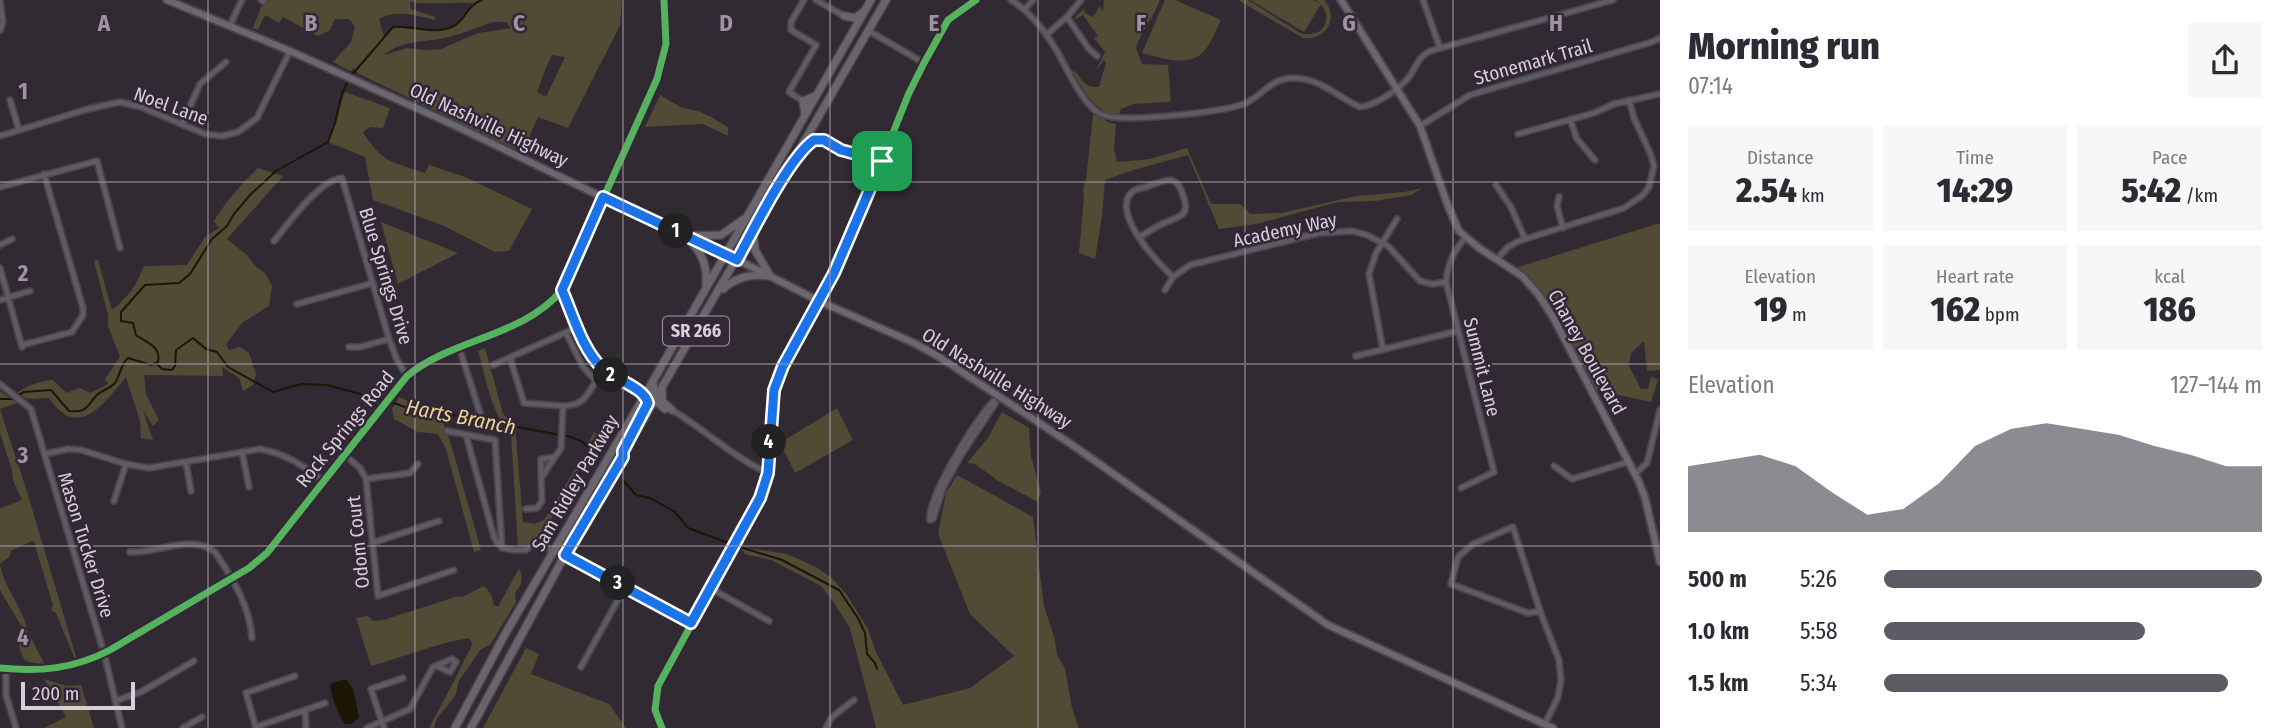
<!DOCTYPE html>
<meta charset="utf-8">
<style>
:root{--surface:#fff;--page:#f7f7f7;--text:#2b2b33;--muted:#7c7c81;--accent:#5e5b64}
body{margin:0;font-family:"Fira Sans Condensed",sans-serif;background:var(--page);color:var(--text);height:100vh;display:flex;flex-direction:column;font-size:26px;white-space:nowrap}
*{box-sizing:border-box;margin:0}
p{font-size:23px;color:var(--muted)}
.icon{flex:none;width:38px;height:38px;fill:none;stroke:currentColor;stroke-width:2;stroke-linecap:round;stroke-linejoin:round}
.map{position:relative;flex:1;overflow:hidden}
.panel{display:flex;flex-direction:column;background:var(--surface);width:630px}
.panel>*{flex:none}
.scale{position:absolute;left:21px;bottom:18px;width:114px;box-sizing:border-box;padding-left:7px;border:4px solid #d6ceda;border-top:0;font-size:19px;line-height:24px;white-space:nowrap;color:#d6ceda;-webkit-text-stroke:5px #322637;paint-order:stroke}
.pin{position:absolute;display:grid;place-items:center;width:60px;height:60px;color:#fff;margin:-30px;border-radius:14px;box-shadow:0 4px 10px #0006}
.km{position:absolute;width:35px;height:35px;margin:-18px;border-radius:50%;background:#222;color:#fff;font-size:19px;line-height:35px;text-align:center}
.round{display:grid;place-items:center;flex:none;width:74px;height:74px;border-radius:0px;background:var(--page)}
.summary{display:flex;align-items:center;justify-content:space-between;height:119px;padding:0 28px}
h1{font-size:38px;font-weight:800;line-height:52px}
.figures{display:grid;grid-template-columns:repeat(3,1fr);gap:10px;height:119px;padding:7px 28px}
.figures div{display:grid;align-content:center;border-radius:0px;background:var(--page);text-align:center}
.figures b{font-size:35px;font-weight:800}
.figures small{font-size:19px;font-weight:400}
.figures p{font-size:19px}
.chart{height:196px;padding:14px 28px}
.chart p{display:flex;justify-content:space-between}
.chart svg{width:100%;height:126px;margin-top:7px;fill:var(--accent);opacity:.7}
ul{padding:0 28px;list-style:none;font-size:23px}
li{display:grid;grid-template-columns:112px 84px 1fr;align-items:center;height:52px}
li i{height:18px;border-radius:9px;background:var(--accent)}
main{display:flex;flex:1;min-height:0}
.map>svg:first-child{display:block}
</style>
<main>
<div class="map">
<svg width="1660" height="728" viewBox="0 0 1660 728">
<rect width="100%" height="100%" fill="#312a33"/>
<!-- green -->
<path fill="#514a34" fill-rule="evenodd" d="M264 0H622L620 25 568 128 538 117 530 135 527 154 517 147 516 149 359 74 355 70V68L350 71 333 62 351 42 355 26 349 19H335L330 30 318 36 283 17 279 23 265 15 258 30 253 28ZM410 2C431 5 452 2 473 3L457 24 439 31 393 27 384 36 379 19C396 9 417 16 435 20V17L411 9ZM493 22H506L511 28 478 33 441 49 426 50 407 48 384 55C403 39 427 43 449 37 464 33 478 27 493 22ZM552 55 565 57 546 97 537 92 545 70Z
M1104 0H1160C1154 17 1140 33 1136 48L1142 64 1168 65 1171 100 1169 102 1133 104 1121 109 1118 116C1094 112 1084 90 1072 71L1076 72C1083 82 1086 88 1099 87L1106 63 1104 60 1096 70 1105 52 1094 38 1098 36 1083 15 1076 19 1074 18 1084 9 1085 13 1093 17 1100 6 1103 12Z
M1165 0H1175L1221 20C1216 30 1210 47 1201 54 1186 67 1159 57 1142 53Z
M1238 0H1248L1300 33C1325 40 1336 15 1316 0H1324C1340 17 1326 41 1303 38Z
M1250 0H1313L1321 4 1304 32Z
M345 92 390 108 383 128 370 127 363 132C382 163 392 162 425 173L429 165 465 177 532 209 509 251 495 252 442 225 373 200 365 157 328 142Z
M660 95 682 108C699 109 713 118 728 127V136L703 124 645 127Z
M1095 114 1108 122 1116 124 1114 148 1117 162 1150 159 1187 148 1211 204H1241L1250 214 1281 213 1357 196 1404 192 1423 188 1411 195 1375 201 1338 202 1256 224 1219 229 1188 155 1130 171 1105 180 1102 217 1095 259 1079 253 1084 197 1083 189 1086 180 1093 115Z
M258 168 283 176 227 239 248 256 256 267 265 273 272 286 269 306 243 322 226 344 229 350 240 347 249 353 256 374 253 385 243 391 239 378 222 367 223 376 144 375 146 394 159 420 153 426 143 410 153 440 141 438 140 421 126 377C113 392 88 430 64 414 58 410 53 403 49 398L27 399 17 393C29 385 38 381 53 380L66 393 80 388 90 393 108 384 105 379 120 357 108 326V315L94 261 98 260 112 310C128 298 137 284 144 266L187 265 205 237 219 228 214 221C226 201 241 184 258 168Z
M381 222 458 253 398 284Z
M1660 223V370L1647 371 1644 341 1631 353 1629 366 1641 389H1648L1651 376 1658 380 1651 402 1595 390 1543 292 1518 267Z
M485 348 503 414 515 425 523 522 534 524 544 520 583 456 592 452 589 442 594 432 597 433 596 438 600 450 596 457 585 459 543 534 532 547 518 548 511 434C491 414 486 378 478 351Z
M0 391 17 403 0 409 29 498 77 660 75 659 56 613 51 610 53 605 34 542 32 541 11 551 10 556 0 564C2 584 26 614 27 630L45 665 25 661 20 650 18 638 22 635 23 629 0 590V508L22 500 13 481 12 470 0 433Z
M399 397 419 406 438 409 451 444 481 550 474 552 446 449 438 434 418 432 394 419 392 409Z
M837 408 853 440 795 473 780 443Z
M1002 412 1029 428 1031 457 1041 491 1038 502 997 480 975 464 967 463 988 438Z
M957 475 1033 517 1044 606 1055 640 1057 655 1065 668 1072 708 1079 728H876L850 628 834 603 821 586 771 560 745 554 740 547 787 554 816 567 832 578 847 595 868 629 876 652 903 705 970 688 1014 656 970 614 938 534 946 493Z
M519 568C524 579 522 584 515 593L516 602 490 645 481 649 459 681 455 696 437 718 434 728H429C444 701 458 673 472 645L470 638C436 643 404 657 371 666L356 618 368 616 373 621 383 620 459 596 462 597 484 586 491 594 494 605 498 607Z
M526 648 539 654 531 674 609 704 626 728H483Z
M44 679 67 686 81 685 94 728H44L66 717Z"/>
<!-- water -->
<path fill="#1c1606" d="M342 680H347L354 691 359 718 352 724H345C338 714 331 696 330 684Z"/>
<g fill="none" stroke-linecap="round" stroke-linejoin="round">
<!-- stream -->
<path stroke="#1c1606" stroke-width="2" d="M351 76 393 27C414 25 434 36 454 26 466 19 467 5 482 0
M157 364 162 369 172 370 175 366 176 350 193 338 206 349 217 352 228 367 273 392 301 384 327 385 386 401
M0 399H11L24 392 51 390 69 411C87 413 86 407 96 396 101 390 110 389 115 383 121 374 120 365 128 358L151 365 158 362C161 346 147 343 136 335L133 323 121 321V312L145 285 179 283 190 274 212 239 227 226 234 214 250 195 276 171 328 142 335 123 342 93 348 81
M391 402 419 412 442 413 571 437 583 442 594 453
M623 480 636 495 650 498 675 512 688 528 726 542
M740 547 782 560 839 590 858 618 865 633 867 654 875 663 877 669"/>
<!-- street casing -->
<g stroke="#4b454d" stroke-width="8">
<path id="street" d="M261 0 263 1
M816 0 844 16
M1011 0C1031 12 1045 31 1057 51 1067 69 1084 108 1103 115 1125 123 1218 112 1241 105 1265 97 1270 73 1303 79 1324 82 1341 99 1360 107 1374 106 1400 89 1409 77 1417 66 1417 58 1430 51L1613 0
M1423 0 1440 48
M1025 9 1033 0
M1067 17 1089 49 1097 56
M230 25 242 0
M0 30 3 22 0 0
M869 31 924 63
M1046 35 1067 17 1081 0
M10 100 19 130
M803 101 789 92 816 45 791 30V22L804 0
M1570 119 1577 139 1595 160
M182 124 200 84 226 62
M1420 126 1470 95 1652 42 1660 38
M1518 134 1594 113 1614 104 1660 94
M0 136 88 109 120 102 141 107 205 134 222 136 238 132 257 118 290 51
M823 140 840 150 882 161
M1496 185 1511 207 1525 239
M0 187 97 161 120 248
M1559 197 1557 206 1563 228
M1139 237C1147 233 1155 227 1164 223 1178 217 1190 216 1184 198 1181 190 1180 184 1172 180 1163 180 1154 184 1146 187 1141 188 1134 189 1131 193 1112 215 1158 263 1173 277
M274 241C289 223 319 180 342 178L389 339 397 360 407 376
M0 245 12 239
M1497 259 1508 247 1519 241 1624 208 1643 195 1649 187 1654 166 1651 155 1634 118 1629 100
M0 268 22 347
M1165 290 1173 277 1190 265 1319 233 1352 231 1367 235 1388 246 1420 281 1432 284 1446 282
M562 291C581 334 587 365 633 388
M0 300 30 291
M297 304 373 283
M22 345 72 332 83 315V308L44 174
M349 347H360L389 339
M459 347 480 413
M1383 350 1369 274 1376 253 1397 219
M1356 356 1458 331
M510 358 524 403 563 406
M493 365 578 327
M596 381 604 369
M0 384 31 409 104 653 122 728
M672 410C705 430 733 457 768 473
M447 431 495 440 502 548
M466 435 494 537C501 552 511 550 526 550L530 546C555 541 663 608 691 623
M242 452 249 487
M45 454 68 449 81 450 126 464 149 468 260 449C286 454 303 465 323 481
M345 455 360 468 366 479 378 596 454 570
M186 462 191 491
M1554 466 1572 479 1628 462
M1635 474 1647 463 1660 410
M541 477V459L555 457
M366 479 410 473 418 464
M1461 488 1494 472 1446 282C1448 263 1453 252 1465 238
M114 501 126 464
M526 509 537 508 542 501 541 478 561 448 563 406C584 405 585 398 596 381L583 367 566 333
M930 520C927 498 977 416 994 401
M930 520 933 519 943 488 961 455 995 404 994 401
M372 543 439 521
M130 552C158 554 190 533 215 552 232 578 250 606 252 638
M710 588 769 621
M1540 611 1528 613 1451 584 1458 557 1473 544 1513 527 1540 611 1559 660 1561 680 1558 697 1545 724
M581 667 625 587
M6 669V695L16 728
M115 701 141 692 194 661
M305 710 306 728
M256 727 325 703
M183 728 202 717
M256 728 246 693 295 676
M367 728 410 709 433 667 452 659 456 662 450 672 437 666
M384 728 371 689 403 678
M662 728 655 710 658 686 760 498 768 473 774 389 783 366 834 273 856 225 909 93 924 63 948 20 976 0
M826 728 831 718 854 700"/>
</g>
<!-- secondary casing -->
<g stroke="#4b454d" stroke-width="10">
<path id="secondary" d="M167 0 290 51 456 126 602 197 726 254 819 301 914 343 938 356 1071 444 1328 625 1553 728
M1341 0 1420 126 1448 206 1459 231 1479 248 1522 276 1538 294 1553 317 1639 482 1645 498 1660 562
M0 668C40 672 74 669 110 650L249 568 267 553 407 376C453 338 523 337 562 290L657 79 666 44 664 0"/>
</g>
<!-- primary casing -->
<g stroke="#4b454d" stroke-width="10">
<path id="primary" d="M844 16 855 18 862 13
M805 114 803 101 815 96
M804 149 814 140H823
M753 232 755 250 770 276
M687 236 721 235 744 219
M687 236C700 252 708 263 706 285
M723 289C738 276 751 274 770 276
M654 386 652 398 665 409
M633 388C644 391 651 399 645 410
M662 391V401L672 410
M455 728 504 636 645 395 871 0
M471 728 565 555 886 0"/>
</g>
<!-- street -->
<use href="#street" stroke="#605b62" stroke-width="4.5"/>
<!-- secondary -->
<use href="#secondary" stroke="#6c666e" stroke-width="6"/>
<!-- primary -->
<use href="#primary" stroke="#6a646d" stroke-width="7"/>
<!-- cycleway casing -->
<g stroke="#322637" stroke-width="11">
<path id="cycleway" d="M0 668C40 672 74 669 110 650L249 568 267 553 407 376C453 338 523 337 562 290L657 79 666 44 664 0
M662 728 655 710 658 686 760 498 768 473 774 389 783 366 834 273 856 225 909 93 924 63 948 20 976 0"/>
</g>
<!-- cycleway -->
<use href="#cycleway" stroke="#56b35d" stroke-width="7"/>
</g>
<g fill="none" stroke-linecap="round" stroke-linejoin="round">
<!-- route casing -->
<g stroke="#fff" stroke-width="14">
<path id="route" d="M814 140H824L841 150 882 161 834 273 783 366 774 390 768 473 760 498 691 623 565 555 623 457V451L648 403C644 387 615 380 602 368 582 349 573 315 562 290L603 197 737 260C753 231 789 157 814 140Z"/>
</g>
<!-- route -->
<use href="#route" stroke="#1a73e8" stroke-width="9"/>
</g>
<!-- grid -->
<path fill="none" stroke="#9c95a0" stroke-width="2" stroke-opacity="0.55" d="M208 0V728M415 0V728M623 0V728M830 0V728M1038 0V728M1245 0V728M1453 0V728M0 182H1660M0 364H1660M0 546H1660"/>
<g text-anchor="middle" dominant-baseline="central" stroke-width="5" stroke-linejoin="round" paint-order="stroke">
<!-- shield labels -->
<rect fill="#322637" stroke="#a59ca9" stroke-width="2" x="663" y="316.5" width="66" height="29" rx="5"/>
<g font-size="18" font-weight="bold" fill="#d6ceda">
<text x="696" y="331">SR 266</text>
</g>
<!-- street labels -->
<g font-size="19" fill="#d6ceda" stroke="#322637">
<text transform="translate(1533 62) rotate(-16)">Stonemark Trail</text>
<text transform="translate(171 106) rotate(20)">Noel Lane</text>
<text transform="translate(489 125) rotate(25)">Old Nashville Highway</text>
<text transform="translate(1285 230) rotate(-12)">Academy Way</text>
<text transform="translate(386 276) rotate(73)">Blue Springs Drive</text>
<text transform="translate(1587 352) rotate(61)">Chaney Boulevard</text>
<text transform="translate(1482 367) rotate(76)">Summit Lane</text>
<text transform="translate(997 378) rotate(32)">Old Nashville Highway</text>
<text transform="translate(345 429) rotate(-51)">Rock Springs Road</text>
<text transform="translate(575 483) rotate(-60)">Sam Ridley Parkway</text>
<text transform="translate(358 542) rotate(-96)">Odom Court</text>
<text transform="translate(86 545) rotate(73)">Mason Tucker Drive</text>
</g>
<!-- water labels -->
<g font-size="21" font-style="italic" fill="#e8d68f" stroke="#322637">
<text transform="translate(461 417) rotate(11)">Harts Branch</text>
</g>
</g>
<g font-size="23" text-anchor="middle" font-weight="bold" fill="#9c95a0" stroke="#322637" stroke-width="5" stroke-linejoin="round" paint-order="stroke">
<text x="104" y="31">A</text>
<text x="311" y="31">B</text>
<text x="519" y="31">C</text>
<text x="726" y="31">D</text>
<text x="934" y="31">E</text>
<text x="1141" y="31">F</text>
<text x="1349" y="31">G</text>
<text x="1556" y="31">H</text>
<text x="23" y="99">1</text>
<text x="23" y="281">2</text>
<text x="23" y="463">3</text>
<text x="23" y="645">4</text>
</g>
</svg>
<div class="scale">200 m</div>
<div class="pin" style="left:882px;top:161px;background:#1e9e55"><svg class="icon" aria-label="arrive" viewBox="0 0 24 24"><path d="M6 21V4h12l-3 4 3 4H6"/></svg></div>
<b class="km" style="left:676px;top:231px">1</b>
<b class="km" style="left:611px;top:375px">2</b>
<b class="km" style="left:618px;top:583px">3</b>
<b class="km" style="left:769px;top:442px">4</b>
</div>
<section class="panel">
<div class="summary"><div><h1>Morning run</h1><p>07:14</p></div><a class="round"><svg class="icon" aria-label="share" viewBox="0 0 24 24"><path d="M12 15V3M7 8l5-5 5 5M5 13v7h14v-7"/></svg></a></div>
<div class="figures">
<div><p>Distance</p><b>2.54<small> km</small></b></div>
<div><p>Time</p><b>14:29</b></div>
<div><p>Pace</p><b>5:42<small> /km</small></b></div>
</div>
<div class="figures">
<div><p>Elevation</p><b>19<small> m</small></b></div>
<div><p>Heart rate</p><b>162<small> bpm</small></b></div>
<div><p>kcal</p><b>186</b></div>
</div>
<div class="chart"><p><span>Elevation</span>127–144 m</p>
<svg viewBox="0 0 160 44" preserveAspectRatio="none"><path d="M0 44V21L10 19L20 17L30 21L40 30L50 38L60 36L70 27L80 14L90 8L100 6L110 8L120 10L130 14L140 17L150 21L160 21V44z"/></svg>
</div>
<ul>
<li><b>500 m</b>5:26<i style="width:100%"></i></li>
<li><b>1.0 km</b>5:58<i style="width:69%"></i></li>
<li><b>1.5 km</b>5:34<i style="width:91%"></i></li>
</ul>
</section>
</main>
